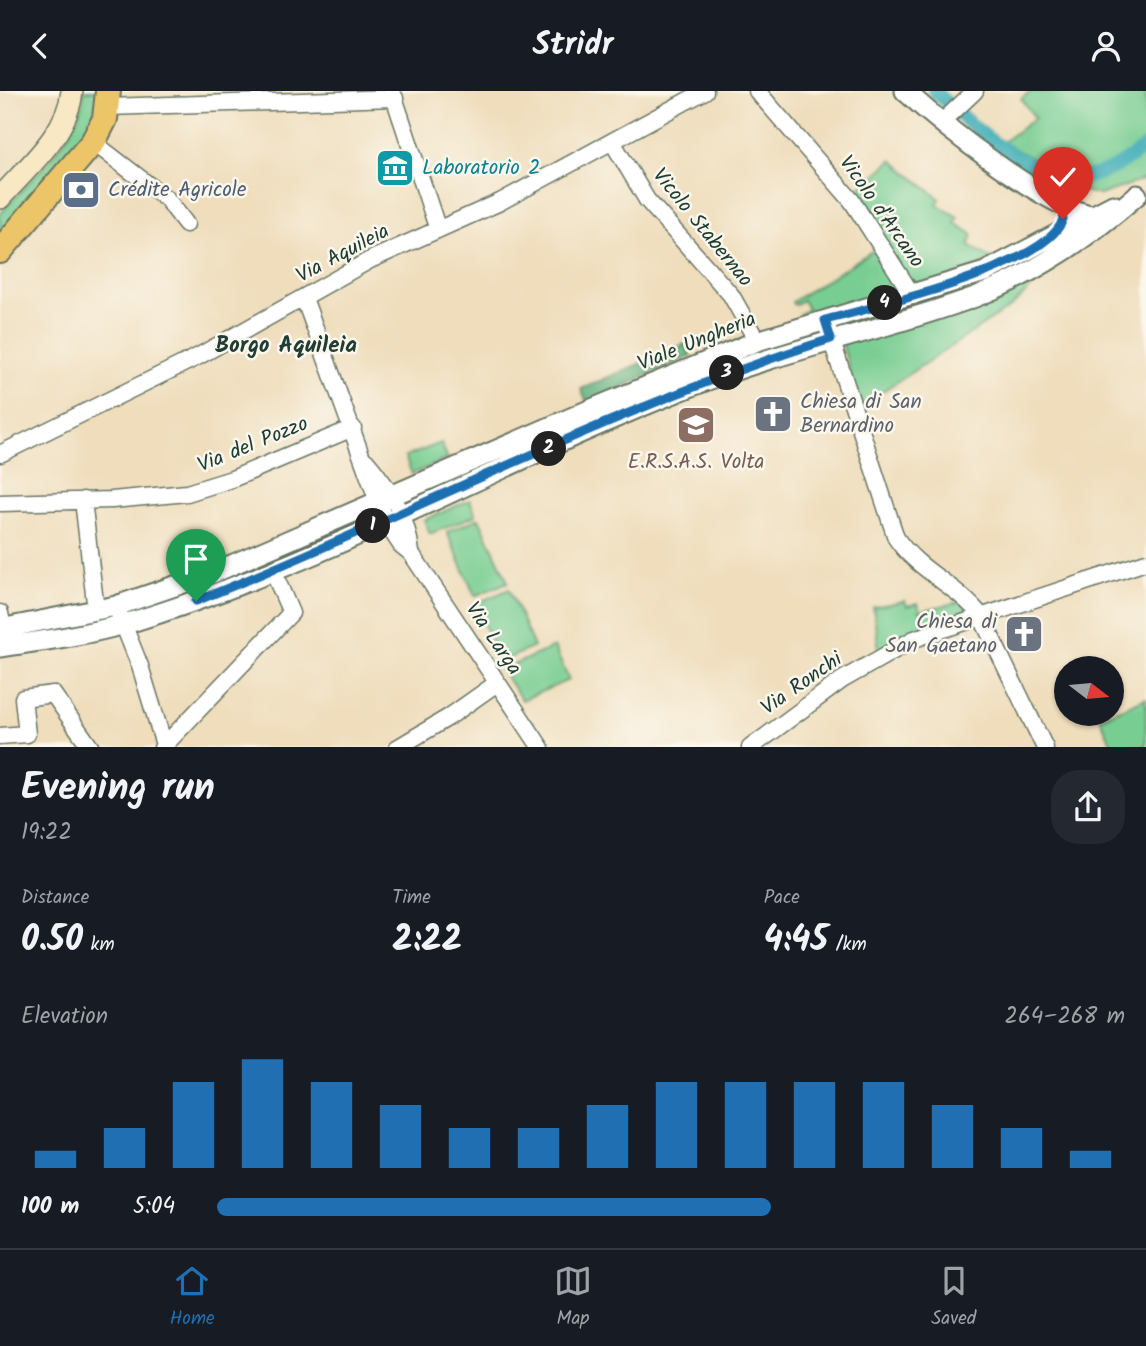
<!DOCTYPE html>
<meta charset="utf-8">
<style>
:root{--surface:#171b24;--page:#242831;--text:#f1f3f6;--muted:#9ea1a6;--line:#363941;--accent:#1f6fb2}
body{margin:0;font-family:Kalam,sans-serif;background:var(--page);color:var(--text);height:100vh;display:flex;flex-direction:column;font-size:26px;white-space:nowrap}
*{box-sizing:border-box;margin:0}
p{font-size:23px;color:var(--muted)}
.icon{flex:none;width:38px;height:38px;fill:none;stroke:currentColor;stroke-width:2;stroke-linecap:round;stroke-linejoin:round}
.map{position:relative;height:656px;overflow:hidden}
.panel{display:flex;flex-direction:column;background:var(--surface);flex:1}
.panel>*{flex:none}
.needle{width:46px;rotate:106deg}
.controls{position:absolute;left:1054px;top:565px;display:grid;gap:14px}
.controls a{display:grid;place-items:center;width:70px;height:70px;border-radius:50%;background:var(--surface);box-shadow:0 2px 5px #0004;font-size:35px}
.pin{position:absolute;display:grid;place-items:center;width:60px;height:60px;color:#fff;margin:-72px -30px;border-radius:50% 50% 50% 0;rotate:-45deg;box-shadow:0 0 7px #0007}
.pin .icon{rotate:45deg}
.km{position:absolute;width:35px;height:35px;margin:-18px;border-radius:50%;background:#222;color:#fff;font-size:19px;line-height:35px;text-align:center}
.round{display:grid;place-items:center;flex:none;width:74px;height:74px;border-radius:28px;background:var(--page)}
.summary{display:flex;align-items:center;justify-content:space-between;height:119px;padding:0 21px}
h1{font-size:38px;font-weight:700;line-height:52px}
.figures{display:grid;grid-template-columns:repeat(3,1fr);gap:10px;height:119px;padding:7px 21px}
.figures div{display:grid;align-content:center}
.figures b{font-size:35px;font-weight:700}
.figures small{font-size:19px;font-weight:400}
.figures p{font-size:19px}
.chart{height:196px;padding:14px 21px}
.chart p{display:flex;justify-content:space-between}
.chart svg{width:100%;height:126px;margin-top:7px;stroke:var(--accent);stroke-width:6}
ul{padding:0 21px;list-style:none;font-size:23px}
li{display:grid;grid-template-columns:112px 84px 1fr;align-items:center;height:52px}
li i{height:18px;border-radius:9px;background:var(--accent)}
header{display:flex;justify-content:space-between;align-items:center;height:91px;padding:0 21px;background:var(--surface);font-size:32px;font-weight:700}
.tabs{display:flex;justify-content:space-around;align-items:center;height:98px;border-top:2px solid var(--line);background:var(--surface);font-size:19px;color:var(--muted)}
.tabs a{display:grid;justify-items:center;gap:4px}
.tabs .on{color:var(--accent)}
.map>svg:first-child{display:block}
</style>
<header><svg class="icon" aria-label="back" viewBox="0 0 24 24"><path d="M15 5l-7 7 7 7"/></svg>Stridr<svg class="icon" aria-label="person" viewBox="0 0 24 24"><circle cx="12" cy="8" r="4"/><path d="M4 21q1-7 8-7t8 7"/></svg></header>
<div class="map">
<svg width="1146" height="657" viewBox="0 0 1146 657">
<rect width="100%" height="100%" fill="#fbf7ec"/>
<filter id="ink" filterUnits="userSpaceOnUse"><feTurbulence type="fractalNoise" baseFrequency=".0143" numOctaves="2"/><feDisplacementMap in="SourceGraphic" scale="14" xChannelSelector="R" yChannelSelector="G"/><feConvolveMatrix kernelMatrix="1 2 1 2 8 2 1 2 1" color-interpolation-filters="sRGB"/></filter>
<filter id="wash" filterUnits="userSpaceOnUse"><feTurbulence type="fractalNoise" baseFrequency=".00686" numOctaves="4" result="noise"/><feDisplacementMap in="SourceGraphic" scale="28" xChannelSelector="R" yChannelSelector="G"/><feGaussianBlur stdDeviation="1.57" result="paint"/><feColorMatrix in="noise" values="0 0 0 0 0 0 0 0 0 0 0 0 0 0 0 0 0 1.4 0 .05"/><feComposite in="paint" operator="in"/></filter>
<g filter="url(#wash)">
<rect width="100%" height="100%" fill="#efddbb"/>
<!-- green -->
<path fill="#78cd92" stroke="#4c8563" stroke-width="2" d="M84 0H98L94 25 85 43 0 147V123C29 89 82 45 84 0Z
M1031 0H1146V50C1092 96 1059 84 1003 51L1035 27 1021 8Z
M1146 59V88L1100 104 1069 97 1076 87C1102 88 1126 75 1146 59Z
M892 69 940 108 937 113 958 126 955 132 973 144 969 154 993 169 912 201 852 104Z
M877 157 901 199 802 226 800 223 808 218 803 209 794 214 792 211Z
M1057 172 1012 215 859 316 842 251Z
M441 352 448 368 412 383 405 366Z
M470 409 476 424 430 443 424 429Z
M479 427 508 491 475 505 447 441Z
M509 498 534 556 500 571 475 513Z
M905 510 907 515 918 512 920 520 962 510 974 524 912 540 879 560 873 516Z
M554 556 569 589 522 609 501 579Z
M1146 607V656H1113L1100 627Z"/>
<!-- forest -->
<path fill="#62b07c" stroke="#407658" stroke-width="2" d="M685 253 691 265 587 312 581 298Z"/>
<g fill="none" stroke-linecap="round" stroke-linejoin="round">
<!-- canal -->
<path stroke="#39abb5" stroke-width="14" d="M934 0C971 34 1039 100 1095 84 1114 79 1130 67 1146 55"/>
</g>
</g>
<g filter="url(#ink)">
<g fill="none" stroke-linecap="round" stroke-linejoin="round">
<!-- minor casing -->
<g stroke="#687563" stroke-width="19">
<path id="minor" d="M392 0 438 139
M757 0 852 110 913 205
M107 16 395 7
M941 32 975 0
M93 51 167 108 186 133
M613 52 647 109 731 204 757 250
M304 207 385 430 401 454 411 462 541 657
M825 229 896 447C918 480 957 494 981 525L1045 657
M0 363 199 265 370 169 500 111 705 0
M366 370C389 397 408 426 411 462
M83 409 96 520
M0 412 112 409 187 402 232 388 353 337
M116 515 140 575 165 657
M0 522 3 537
M0 645 27 643 23 607 53 603 91 657
M162 657 291 522 273 480
M397 657 449 626 497 592
M750 657 842 589 914 548 1146 471"/>
</g>
<!-- tertiary casing -->
<g stroke="#687563" stroke-width="23">
<path id="tertiary" d="M905 0C941 33 1049 120 1096 125
M0 538 116 515 213 482 587 320 757 250 985 181 1113 114
M0 556C43 550 86 544 128 532 322 474 503 369 692 295 785 258 883 240 975 206 1033 184 1091 145 1137 104"/>
</g>
<!-- secondary casing -->
<g stroke="#687563" stroke-width="24">
<path id="secondary" d="M0 107C27 76 68 43 72 0"/>
</g>
<!-- primary casing -->
<g stroke="#687563" stroke-width="28">
<path id="primary" d="M0 160 93 51 105 28 108 0"/>
</g>
<!-- minor -->
<use href="#minor" stroke="#fff" stroke-width="16"/>
<!-- tertiary -->
<use href="#tertiary" stroke="#fff" stroke-width="19"/>
<!-- secondary -->
<use href="#secondary" stroke="#f8e8c3" stroke-width="21"/>
<!-- primary -->
<use href="#primary" stroke="#edc569" stroke-width="24"/>
</g>
</g>
<g fill="none" stroke-linecap="round" stroke-linejoin="round" filter="url(#ink)">
<!-- route casing -->
<g stroke="#fff" stroke-width="14">
<path id="route" d="M196 510C409 425 612 316 831 248L825 229C873 216 1048 176 1063 128"/>
</g>
<!-- route -->
<use href="#route" stroke="#1f6fb2" stroke-width="9"/>
</g>
<!-- icons -->
<defs>
<g id="museum-square" transform="scale(2.0125)"><rect x="-9" y="-9" width="18" height="18" rx="4" fill="#0f9aa8" stroke="#fbf7ec"/><path d="M0-6L6-3V-2H-6V-3ZM-5-1h2V3h-2ZM-1-1h2V3h-2ZM3-1h2V3H3ZM-6 4H6V6H-6Z" fill="#fff"/></g>
<g id="bank-square" transform="scale(2.0125)"><rect x="-9" y="-9" width="18" height="18" rx="4" fill="#5c6f8a" stroke="#fbf7ec"/><path d="M-6-4H6V4H-6ZM0-2.3a2.3 2.3 0 1 0 0 4.6a2.3 2.3 0 1 0 0-4.6Z" fill="#fff"/></g>
<g id="church-square" transform="scale(2.0125)"><rect x="-9" y="-9" width="18" height="18" rx="4" fill="#6b7280" stroke="#fbf7ec"/><path d="M-1.2-6h2.4v3.5h3.3v2.4h-3.3V6h-2.4V-.1h-3.3v-2.4h3.3Z" fill="#fff"/></g>
<g id="university-square" transform="scale(2.0125)"><rect x="-9" y="-9" width="18" height="18" rx="4" fill="#8d6e63" stroke="#fbf7ec"/><path d="M0-5L7-2L0 1L-7-2ZM-4 1L0 2.5L4 1V4Q0 6-4 4Z" fill="#fff"/></g>
</defs>
<g fill-rule="evenodd">
<use href="#museum-square" x="395" y="77"/>
<use href="#bank-square" x="81" y="99"/>
<use href="#church-square" x="773" y="323"/>
<use href="#university-square" x="696" y="334"/>
<use href="#church-square" x="1024" y="543"/>
</g>
<g text-anchor="middle" dominant-baseline="central" stroke-width="5" stroke-linejoin="round" paint-order="stroke">
<!-- culture labels -->
<g font-size="21" fill="#0d838f" stroke="#fbf7ec" text-anchor="start">
<text x="422" y="77">Laboratorio 2</text>
</g>
<!-- service labels -->
<g font-size="21" fill="#4e5e75" stroke="#fbf7ec" text-anchor="start">
<text x="108" y="99">Crédite Agricole</text>
</g>
<!-- street labels -->
<g font-size="21" fill="#1f3d34" stroke="#fbf7ec">
<text transform="translate(881 121) rotate(55)">Vicolo d'Arcano</text>
<text transform="translate(702 137) rotate(51)">Vicolo Stabernao</text>
<text transform="translate(343 163) rotate(-28)">Via Aquileia</text>
<text transform="translate(697 251) rotate(-22)">Viale Ungheria</text>
<text transform="translate(253 354) rotate(-22)">Via del Pozzo</text>
<text transform="translate(493 548) rotate(56)">Via Larga</text>
<text transform="translate(802 593) rotate(-35)">Via Ronchi</text>
</g>
<!-- worship labels -->
<g font-size="21" fill="#5b616d" stroke="#fbf7ec" text-anchor="start">
<text x="800" y="311">Chiesa di San<tspan x="800" dy="24">Bernardino</tspan></text>
<text x="997" y="531" text-anchor="end">Chiesa di<tspan x="997" dy="24">San Gaetano</tspan></text>
</g>
<!-- education labels -->
<g font-size="21" fill="#785e54" stroke="#fbf7ec">
<text x="696" y="371">E.R.S.A.S. Volta</text>
</g>
<!-- neighbourhood labels -->
<g font-size="23" font-weight="bold" fill="#1f3d34" stroke="#fbf7ec">
<text x="286" y="255">Borgo Aquileia</text>
</g>
</g>
</svg>
<div class="controls">
<a><svg class="needle" viewBox="-14 -14 28 28"><path d="M0-13l5 13h-10z" fill="#e53935"/><path d="M0 13l5-13h-10z" fill="#9ea1a6"/></svg></a>
</div>
<div class="pin" style="left:196px;top:510px;background:#1e9e55"><svg class="icon" aria-label="arrive" viewBox="0 0 24 24"><path d="M6 21V4h12l-3 4 3 4H6"/></svg></div>
<div class="pin" style="left:1063px;top:128px;background:#d93025"><svg class="icon" aria-label="check" viewBox="0 0 24 24"><path d="M5 12l5 5 9-10"/></svg></div>
<b class="km" style="left:373px;top:435px">1</b>
<b class="km" style="left:549px;top:358px">2</b>
<b class="km" style="left:727px;top:282px">3</b>
<b class="km" style="left:885px;top:212px">4</b>
</div>
<section class="panel">
<div class="summary"><div><h1>Evening run</h1><p>19:22</p></div><a class="round"><svg class="icon" aria-label="share" viewBox="0 0 24 24"><path d="M12 15V3M7 8l5-5 5 5M5 13v7h14v-7"/></svg></a></div>
<div class="figures">
<div><p>Distance</p><b>0.50<small> km</small></b></div>
<div><p>Time</p><b>2:22</b></div>
<div><p>Pace</p><b>4:45<small> /km</small></b></div>
</div>
<div class="chart"><p><span>Elevation</span>264–268 m</p>
<svg viewBox="0 0 160 44" preserveAspectRatio="none"><path d="M5 44V38M15 44V30M25 44V14M35 44V6M45 44V14M55 44V22M65 44V30M75 44V30M85 44V22M95 44V14M105 44V14M115 44V14M125 44V14M135 44V22M145 44V30M155 44V38"/></svg>
</div>
<ul>
<li><b>100 m</b>5:04<i style="width:61%"></i></li>
</ul>
</section>
<nav class="tabs">
<a class="on"><svg class="icon" aria-label="home" viewBox="0 0 24 24"><path d="M3 11l9-7 9 7M6 9v11h12V9"/></svg>Home</a>
<a><svg class="icon" aria-label="map" viewBox="0 0 24 24"><path d="M3 6l6-2 6 2 6-2v14l-6 2-6-2-6 2zM9 4v14M15 6v14"/></svg>Map</a>
<a><svg class="icon" aria-label="saved" viewBox="0 0 24 24"><path d="M7 4h10v16l-5-4-5 4z"/></svg>Saved</a>
</nav>
